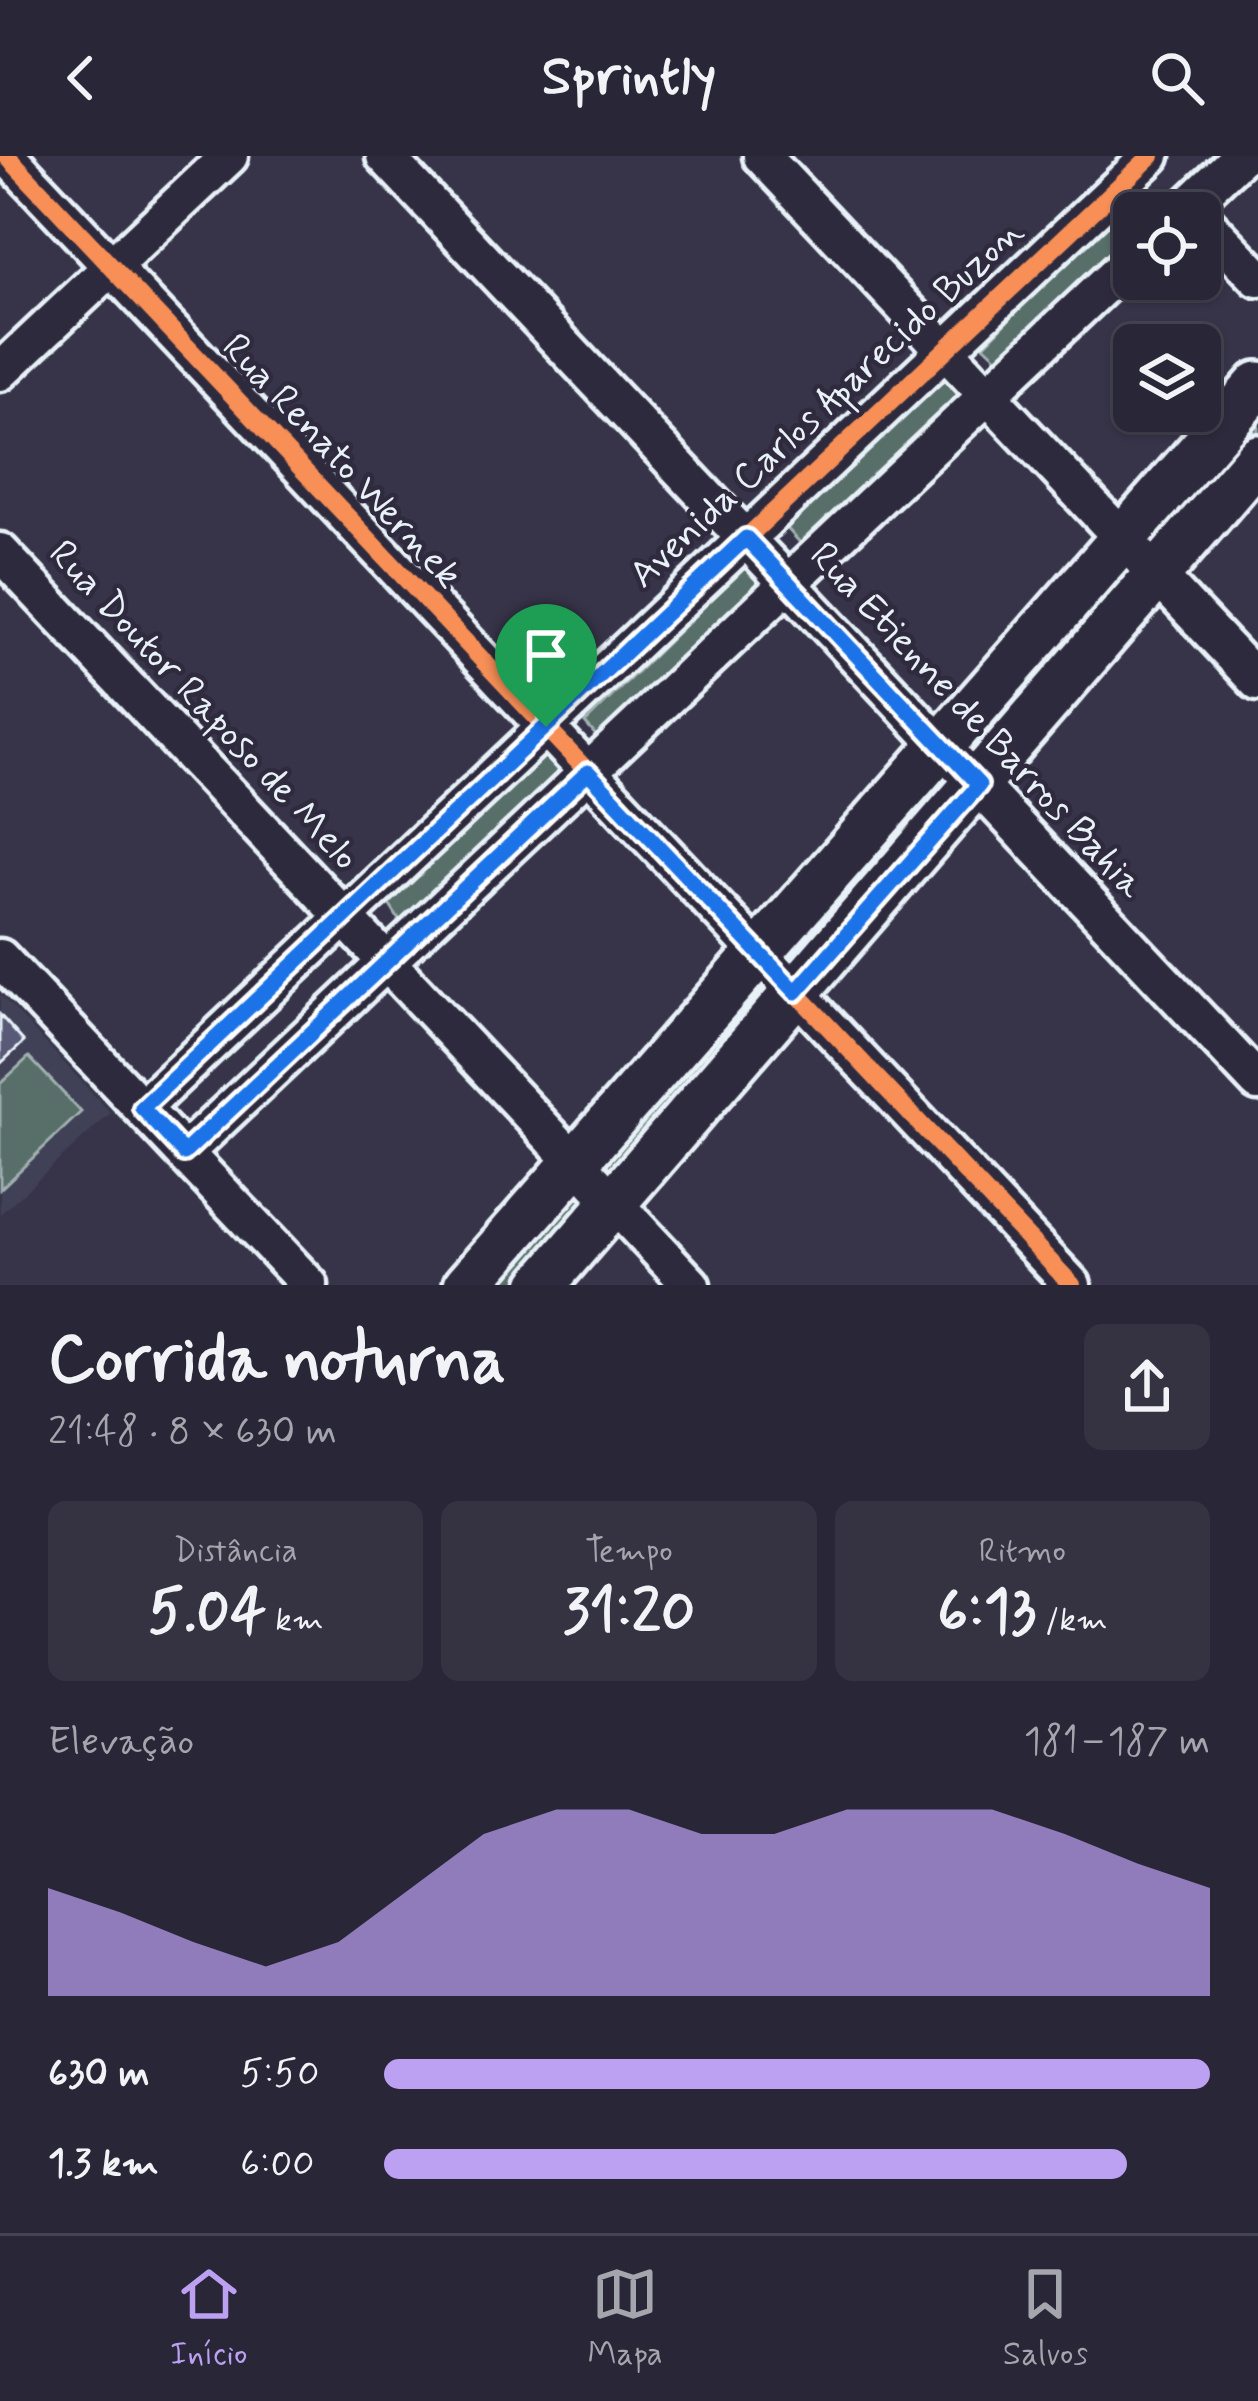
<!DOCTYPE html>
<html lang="pt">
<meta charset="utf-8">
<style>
:root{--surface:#292737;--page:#353342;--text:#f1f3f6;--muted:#a5a5ad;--line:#454452;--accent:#bca0f2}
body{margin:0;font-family:Mynerve,sans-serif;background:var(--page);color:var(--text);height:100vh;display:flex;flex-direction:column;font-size:45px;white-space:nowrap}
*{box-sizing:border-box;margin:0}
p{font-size:39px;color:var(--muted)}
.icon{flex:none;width:66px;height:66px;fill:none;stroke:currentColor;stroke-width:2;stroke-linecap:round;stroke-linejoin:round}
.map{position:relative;height:1129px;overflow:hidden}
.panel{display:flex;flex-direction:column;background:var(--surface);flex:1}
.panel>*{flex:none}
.buttons{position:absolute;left:1113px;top:36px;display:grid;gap:24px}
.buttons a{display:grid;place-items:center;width:108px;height:108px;border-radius:18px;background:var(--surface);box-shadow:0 3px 9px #0004,0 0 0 3px var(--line);font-size:60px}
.pin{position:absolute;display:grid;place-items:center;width:102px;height:102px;color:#fff;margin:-123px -51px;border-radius:50% 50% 50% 0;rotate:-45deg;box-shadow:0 0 12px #0007}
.pin .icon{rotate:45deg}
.round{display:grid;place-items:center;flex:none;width:126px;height:126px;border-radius:18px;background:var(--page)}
.summary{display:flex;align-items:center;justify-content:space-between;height:204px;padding:0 48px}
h1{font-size:66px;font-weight:800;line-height:90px}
.metrics{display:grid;grid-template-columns:repeat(3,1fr);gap:18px;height:204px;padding:12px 48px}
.metrics div{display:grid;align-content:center;border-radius:18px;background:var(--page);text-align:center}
.metrics b{font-size:60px;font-weight:800}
.metrics small{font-size:33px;font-weight:400}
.metrics p{font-size:33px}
.chart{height:336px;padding:24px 48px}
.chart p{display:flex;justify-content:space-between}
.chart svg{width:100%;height:216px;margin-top:12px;fill:var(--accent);opacity:.7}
ul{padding:0 48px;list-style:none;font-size:39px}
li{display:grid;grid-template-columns:192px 144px 1fr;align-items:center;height:90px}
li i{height:30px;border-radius:15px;background:var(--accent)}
header{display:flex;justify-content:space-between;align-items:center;height:156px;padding:0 48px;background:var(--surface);font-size:54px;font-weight:800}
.tabs{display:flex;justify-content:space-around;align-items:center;height:168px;border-top:3px solid var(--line);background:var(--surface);font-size:33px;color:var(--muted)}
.tabs a{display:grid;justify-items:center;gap:6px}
.tabs .on{color:var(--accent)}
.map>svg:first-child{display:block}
</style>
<header><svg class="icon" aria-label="back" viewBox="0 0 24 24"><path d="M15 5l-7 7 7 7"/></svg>Sprintly<svg class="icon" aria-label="search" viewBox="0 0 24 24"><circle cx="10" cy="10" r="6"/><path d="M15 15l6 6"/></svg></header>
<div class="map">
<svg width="1258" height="1129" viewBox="0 0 1258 1129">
<rect width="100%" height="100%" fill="#373449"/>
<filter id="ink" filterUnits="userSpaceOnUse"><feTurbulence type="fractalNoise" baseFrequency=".00833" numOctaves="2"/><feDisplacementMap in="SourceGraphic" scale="24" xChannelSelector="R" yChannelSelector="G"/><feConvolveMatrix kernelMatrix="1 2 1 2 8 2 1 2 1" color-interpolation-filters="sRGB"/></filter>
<g filter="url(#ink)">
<!-- built -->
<path fill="#413f57" d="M0 838 111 957 0 1058Z"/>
<!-- green -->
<path fill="#586e69" stroke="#a0b0b0" stroke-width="3" d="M1126 44 1138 57 1134 82 1002 206 984 189Z
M947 217 967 239 804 391 784 369Z
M1258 249V280L1158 387 1151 378Z
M1125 407 1136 417 977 597 968 588Z
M745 410 762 428 600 584 585 567Z
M547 592 568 618 404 772 389 748Z
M941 618 950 630 796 806 787 796Z
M762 825 773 838 611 1016 602 1005Z
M29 901 81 956 0 1033V928Z
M572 1036 586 1044 585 1055 522 1129H487Z"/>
<!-- building -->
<path fill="#595a77" stroke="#e8f1f8" stroke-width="3" d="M0 859 24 886 0 908Z"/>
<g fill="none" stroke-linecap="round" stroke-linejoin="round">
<!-- minor casing -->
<g stroke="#e8f1f8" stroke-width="45">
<path id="minor" d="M7 0 1072 1129
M385 0 1258 926
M762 0 1258 526
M1181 57 1241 0
M1200 61 1258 122
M0 216 229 0
M0 396 691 1129
M0 802 309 1129
M142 952 1151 0
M184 997 1134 101"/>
</g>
<!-- major casing -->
<g stroke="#e8f1f8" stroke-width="54">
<path id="major" d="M467 1129 1258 229
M542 1129 1258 302"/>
</g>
<!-- minor -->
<use href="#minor" stroke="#2f2a3d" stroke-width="36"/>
<!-- major -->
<use href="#major" stroke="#2f2a3d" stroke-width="45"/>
<!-- cycleway casing -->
<g stroke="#2f2a3d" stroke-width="26">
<path id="cycleway" d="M7 0 1072 1129
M142 952 1151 0"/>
</g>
<!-- cycleway -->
<use href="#cycleway" stroke="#f78f57" stroke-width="18"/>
</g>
</g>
<g fill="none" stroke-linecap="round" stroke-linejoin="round" filter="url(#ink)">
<!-- route casing -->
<g stroke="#fff" stroke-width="24">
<path id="route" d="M746 382 979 629 796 836 588 616 184 997 142 952Z"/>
</g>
<!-- route -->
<use href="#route" stroke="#1a73e8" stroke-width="15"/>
</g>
<g text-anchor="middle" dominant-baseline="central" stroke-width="9" stroke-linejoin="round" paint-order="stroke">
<!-- street labels -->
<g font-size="39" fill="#e8f1f8" stroke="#2f2a3d">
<text transform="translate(827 248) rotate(-43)">Avenida Carlos Aparecido Buzon</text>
<text transform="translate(341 306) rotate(47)">Rua Renato Wernek</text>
<text transform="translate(203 550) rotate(47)">Rua Doutor Raposo de Melo</text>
<text transform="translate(976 565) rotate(47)">Rua Etienne de Barros Bahia</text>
</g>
</g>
</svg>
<div class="buttons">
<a><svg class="icon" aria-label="locate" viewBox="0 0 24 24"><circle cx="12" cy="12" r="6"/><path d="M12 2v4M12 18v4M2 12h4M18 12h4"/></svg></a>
<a><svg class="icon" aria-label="layers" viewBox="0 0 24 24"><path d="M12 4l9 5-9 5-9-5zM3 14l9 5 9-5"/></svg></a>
</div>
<div class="pin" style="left:546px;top:571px;background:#1e9e55"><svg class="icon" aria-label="arrive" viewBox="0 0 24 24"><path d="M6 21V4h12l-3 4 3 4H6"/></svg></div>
</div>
<section class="panel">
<div class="summary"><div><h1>Corrida noturna</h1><p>21:48 · 8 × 630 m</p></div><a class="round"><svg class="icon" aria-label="share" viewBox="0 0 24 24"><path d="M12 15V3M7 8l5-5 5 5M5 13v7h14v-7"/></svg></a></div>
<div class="metrics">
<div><p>Distância</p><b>5.04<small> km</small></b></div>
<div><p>Tempo</p><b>31:20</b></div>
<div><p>Ritmo</p><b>6:13<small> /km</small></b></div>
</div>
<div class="chart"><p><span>Elevação</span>181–187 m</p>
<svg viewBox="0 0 160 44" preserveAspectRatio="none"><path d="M0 44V22L10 27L20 33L30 38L40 33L50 22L60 11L70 6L80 6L90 11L100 11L110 6L120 6L130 6L140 11L150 17L160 22V44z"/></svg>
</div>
<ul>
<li><b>630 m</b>5:50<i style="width:100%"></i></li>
<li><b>1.3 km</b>6:00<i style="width:90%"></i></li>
</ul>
</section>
<nav class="tabs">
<a class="on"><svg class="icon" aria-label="home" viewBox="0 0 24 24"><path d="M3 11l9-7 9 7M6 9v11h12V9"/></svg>Início</a>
<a><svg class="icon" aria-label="map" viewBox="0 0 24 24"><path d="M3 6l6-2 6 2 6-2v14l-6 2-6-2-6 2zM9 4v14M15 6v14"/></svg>Mapa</a>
<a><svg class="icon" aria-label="saved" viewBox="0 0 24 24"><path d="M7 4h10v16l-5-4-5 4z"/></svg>Salvos</a>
</nav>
